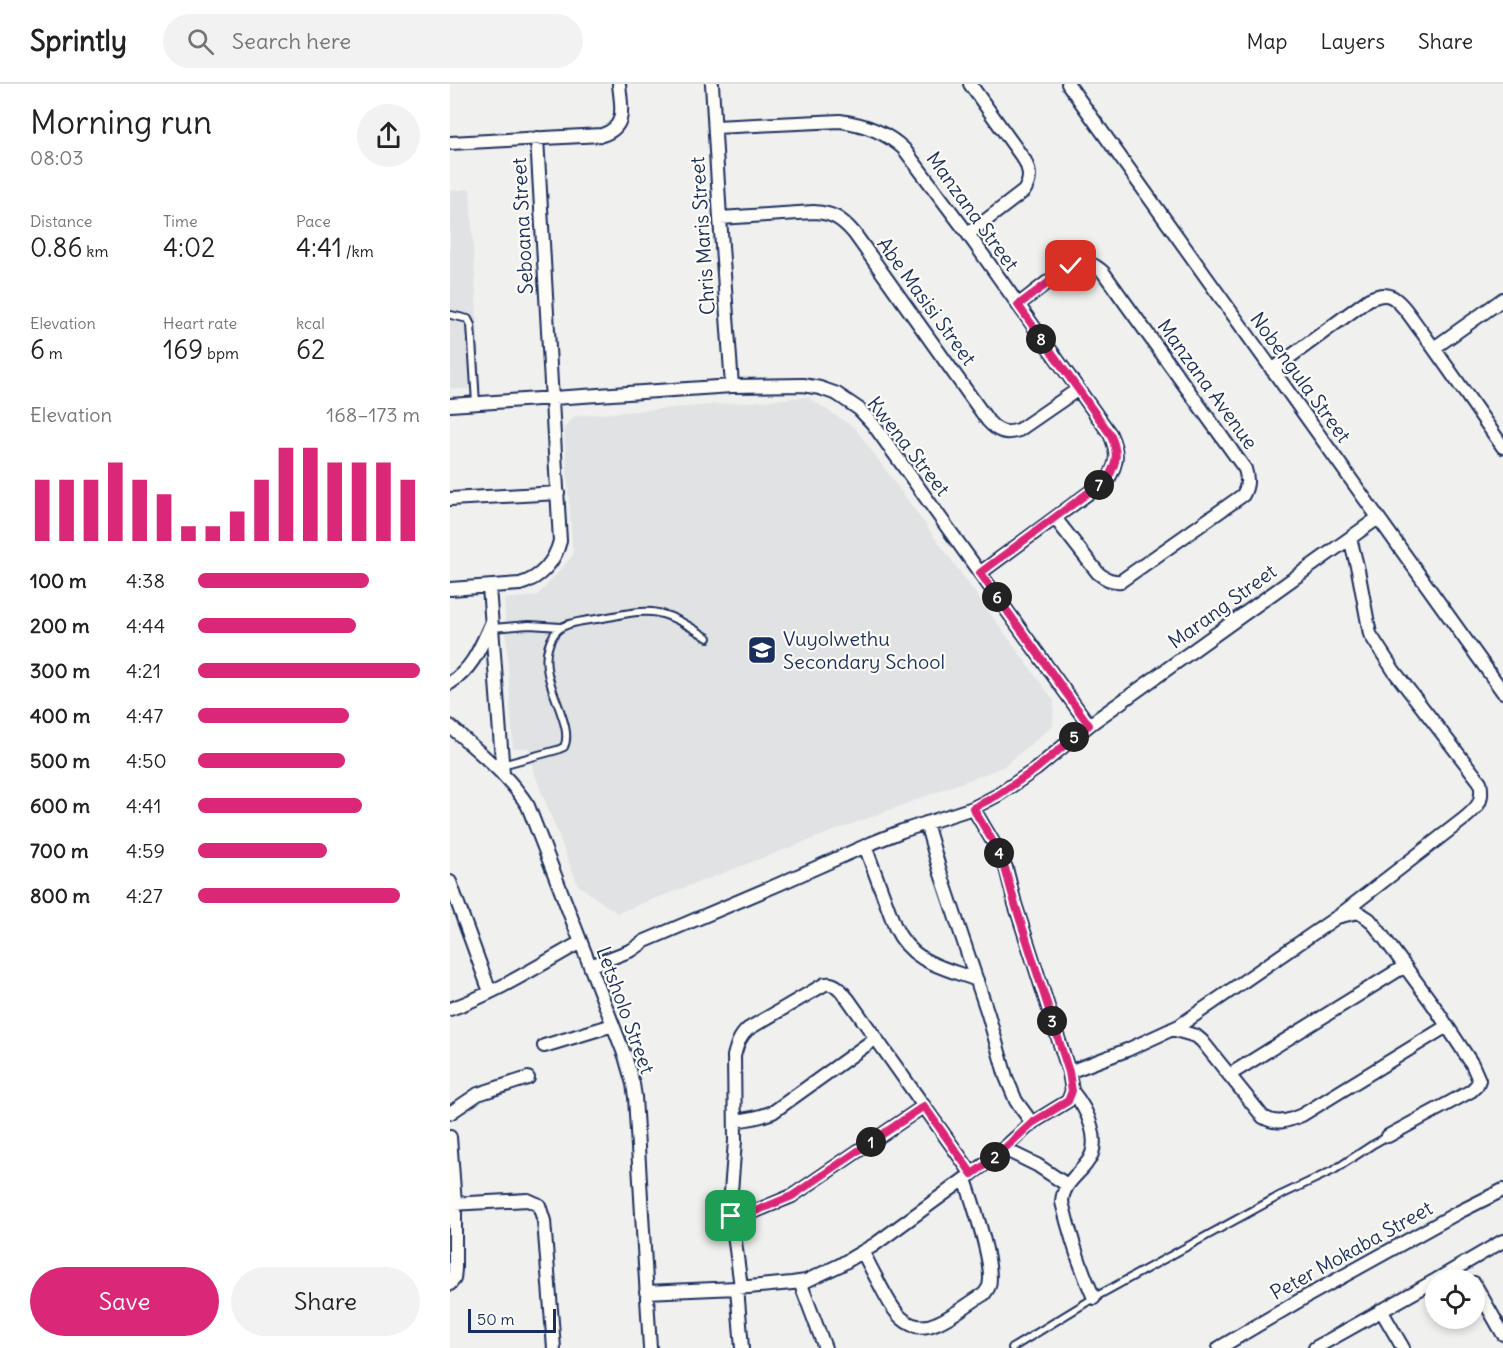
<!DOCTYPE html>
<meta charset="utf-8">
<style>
:root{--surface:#fff;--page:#f2f2f2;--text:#222;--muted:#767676;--line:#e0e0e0;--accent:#db2777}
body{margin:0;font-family:Delius,sans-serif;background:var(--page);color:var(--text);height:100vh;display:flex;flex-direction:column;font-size:22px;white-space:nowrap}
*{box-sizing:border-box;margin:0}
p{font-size:20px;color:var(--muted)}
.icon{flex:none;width:33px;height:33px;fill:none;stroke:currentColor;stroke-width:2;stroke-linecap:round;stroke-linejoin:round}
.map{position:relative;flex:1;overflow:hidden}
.panel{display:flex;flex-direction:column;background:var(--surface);width:450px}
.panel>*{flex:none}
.controls{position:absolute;left:975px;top:1185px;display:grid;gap:12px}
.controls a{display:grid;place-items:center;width:60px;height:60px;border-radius:50%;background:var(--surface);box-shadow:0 3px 9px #0003;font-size:30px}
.scale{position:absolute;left:18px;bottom:15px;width:88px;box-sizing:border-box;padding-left:6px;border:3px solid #1b2f5e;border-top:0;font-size:16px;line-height:21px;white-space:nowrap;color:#1b2f5e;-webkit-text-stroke:4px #fdfcf7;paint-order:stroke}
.pin{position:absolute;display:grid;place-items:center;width:51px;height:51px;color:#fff;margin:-26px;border-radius:12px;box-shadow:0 3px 9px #0006}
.km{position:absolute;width:30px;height:30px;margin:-15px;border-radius:50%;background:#222;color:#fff;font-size:16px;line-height:30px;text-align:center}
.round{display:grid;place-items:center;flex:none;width:63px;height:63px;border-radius:32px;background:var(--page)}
.summary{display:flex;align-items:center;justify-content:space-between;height:102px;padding:0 30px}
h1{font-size:33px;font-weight:600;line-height:45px}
.stats{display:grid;grid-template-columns:repeat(3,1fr);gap:9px;height:102px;padding:6px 30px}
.stats div{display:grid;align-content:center}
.stats b{font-size:26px;font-weight:600}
.stats small{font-size:16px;font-weight:400}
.stats p{font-size:16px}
.chart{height:168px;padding:12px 30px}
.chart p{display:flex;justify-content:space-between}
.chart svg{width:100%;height:108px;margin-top:6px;stroke:var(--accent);stroke-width:6}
.cta{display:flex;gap:12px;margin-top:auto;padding:12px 30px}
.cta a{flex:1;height:69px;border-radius:36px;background:var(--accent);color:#fff;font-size:24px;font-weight:600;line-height:69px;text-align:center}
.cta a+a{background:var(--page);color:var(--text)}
ul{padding:0 30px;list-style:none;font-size:20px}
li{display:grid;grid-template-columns:96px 72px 1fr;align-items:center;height:45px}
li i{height:15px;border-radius:8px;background:var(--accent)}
header{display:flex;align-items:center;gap:36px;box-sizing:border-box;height:84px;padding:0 30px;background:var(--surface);border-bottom:2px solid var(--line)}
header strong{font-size:28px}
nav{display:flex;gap:33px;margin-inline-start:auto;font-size:21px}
.search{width:420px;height:54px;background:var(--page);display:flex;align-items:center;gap:15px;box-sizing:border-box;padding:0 21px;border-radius:33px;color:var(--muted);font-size:22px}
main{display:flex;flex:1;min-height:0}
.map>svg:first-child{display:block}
</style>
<header>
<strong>Sprintly</strong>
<div class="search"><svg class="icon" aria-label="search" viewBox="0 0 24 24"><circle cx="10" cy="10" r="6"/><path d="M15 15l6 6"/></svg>Search here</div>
<nav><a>Map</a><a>Layers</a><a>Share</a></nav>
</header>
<main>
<section class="panel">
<div class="summary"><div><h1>Morning run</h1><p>08:03</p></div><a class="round"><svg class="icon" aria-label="share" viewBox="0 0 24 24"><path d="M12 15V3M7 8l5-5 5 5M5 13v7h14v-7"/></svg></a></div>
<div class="stats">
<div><p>Distance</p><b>0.86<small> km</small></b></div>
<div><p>Time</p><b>4:02</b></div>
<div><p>Pace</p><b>4:41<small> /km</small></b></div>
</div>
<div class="stats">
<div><p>Elevation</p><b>6<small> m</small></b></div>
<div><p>Heart rate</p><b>169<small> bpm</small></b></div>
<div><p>kcal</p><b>62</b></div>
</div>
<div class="chart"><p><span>Elevation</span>168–173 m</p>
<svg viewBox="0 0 160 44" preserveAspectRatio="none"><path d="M5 44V19M15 44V19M25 44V19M35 44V12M45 44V19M55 44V25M65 44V38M75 44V38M85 44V32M95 44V19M105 44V6M115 44V6M125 44V12M135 44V12M145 44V12M155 44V19"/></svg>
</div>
<ul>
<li><b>100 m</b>4:38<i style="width:77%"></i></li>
<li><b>200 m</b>4:44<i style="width:71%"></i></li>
<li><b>300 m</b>4:21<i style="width:100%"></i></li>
<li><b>400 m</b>4:47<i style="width:68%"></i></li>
<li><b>500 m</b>4:50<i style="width:66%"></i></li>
<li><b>600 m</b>4:41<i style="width:74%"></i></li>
<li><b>700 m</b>4:59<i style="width:58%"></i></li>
<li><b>800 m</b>4:27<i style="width:91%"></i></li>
</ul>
<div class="cta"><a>Save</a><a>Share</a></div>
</section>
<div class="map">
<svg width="1053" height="1264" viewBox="0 0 1053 1264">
<rect width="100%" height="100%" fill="#f0f0ee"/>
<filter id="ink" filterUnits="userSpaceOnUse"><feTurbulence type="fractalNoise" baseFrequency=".0167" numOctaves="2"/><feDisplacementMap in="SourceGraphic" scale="12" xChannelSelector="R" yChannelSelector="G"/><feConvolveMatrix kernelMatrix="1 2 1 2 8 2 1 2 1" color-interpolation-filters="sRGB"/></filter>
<g filter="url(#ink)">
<!-- built -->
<path fill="#e0e2e3" d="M20 105 31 305H4L0 303V107Z
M357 313 405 344 604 617 603 642 553 683 167 829 128 801 83 686 79 664H63L54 515 87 512 123 471 114 344 125 332Z"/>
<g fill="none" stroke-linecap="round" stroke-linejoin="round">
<!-- service casing -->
<g stroke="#1b2f5e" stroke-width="10">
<path id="service" d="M1 231 18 235 21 241 26 319
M42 544 79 541 111 543
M52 681 107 666 114 663C126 640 86 594 99 561 101 554 106 546 112 543 122 537 142 536 153 534 171 531 191 525 208 529 224 532 244 545 258 554
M562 1264 647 1212 831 1111 884 1086 922 1061 938 1052"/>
</g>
<!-- minor casing -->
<g stroke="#1b2f5e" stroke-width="16">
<path id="minor" d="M262 0 270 134 282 302
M618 0 1053 608
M265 43 390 37C413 40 437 49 454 65L518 150 660 350C668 368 668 377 659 394L530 489
M0 59 152 51C178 43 171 22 169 0
M270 134 364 128C383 129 392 135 404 149L538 337C547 347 555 351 569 346L627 306
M518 150 574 107C581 96 580 88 575 77L520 0
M568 221C582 211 616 180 632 179 640 178 646 182 653 188L795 385C798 395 798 402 793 411L671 497C662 498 655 495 648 489L605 434
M984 264 1053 215
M822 286 919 215C927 212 934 209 942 213 954 220 963 237 972 248 1000 286 1026 325 1053 363
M0 321 282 302 353 301 370 304 387 310 409 325 423 340 639 641
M0 415 108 409
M39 503 53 690
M0 505 70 500C91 494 105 477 110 457L87 54
M0 599C23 584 30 564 41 540
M0 642C27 667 58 690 78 722L175 972 183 1000 185 1013 200 1264
M476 739 490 787 538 930 556 993 566 1017 582 1039
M415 762 445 843C462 879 492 883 527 896
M0 798 40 908
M891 830 1015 734C1028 723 1034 717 1030 698L944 587 920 550 908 486 900 454
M140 882 182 866 195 857 327 801 422 759 452 747 523 724 548 711 586 685 639 641 928 434
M0 925C46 909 88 882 131 858
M722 945 746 952 752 957 813 1033C827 1041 838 1037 852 1031L997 942
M94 962 163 941
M619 988 677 966 729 942 887 833 908 828 919 835 926 843 984 922 1022 980 1029 996 1027 1001 1021 1007 938 1052
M779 991 955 882
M622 1007C637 1025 654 1059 636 1080 626 1093 613 1100 612 1118 620 1151 630 1183 644 1214
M0 1029 28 1010 78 994
M285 1036C299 1036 310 1033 323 1028L426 954
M0 1053 5 1120V1185L4 1195 0 1200
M554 1065 587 1081 617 1101
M0 1120 78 1116 89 1121 94 1137 104 1264
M283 1144 301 1129 342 1112 474 1022
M413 1168C418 1179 424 1190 430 1201 442 1224 456 1253 487 1239 504 1232 519 1219 534 1210 535 1209 539 1203 539 1202 545 1181 522 1117 515 1095
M986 1196 1053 1157
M350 1198 375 1264
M1024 1199 1053 1250
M291 1203 280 1120 285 1057 284 972C287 961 289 953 298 945L375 900C386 898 391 907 398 915L522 1090
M287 1204 292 1264
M196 1208 287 1204 342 1199 356 1197 390 1181 424 1161 542 1075 582 1039 618 1017 622 1007 619 988 565 820 556 784 546 763 523 724
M931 1226 953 1264
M769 1264 852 1215 1009 1128 1053 1106
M865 1264 986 1196"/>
</g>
<!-- service -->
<use href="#service" stroke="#fdfcf7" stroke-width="6"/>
<!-- minor -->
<use href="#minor" stroke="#fdfcf7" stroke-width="12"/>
</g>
</g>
<g fill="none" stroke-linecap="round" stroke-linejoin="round" filter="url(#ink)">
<!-- route casing -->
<g stroke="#fff" stroke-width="12">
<path id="route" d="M281 1132 283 1144 301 1129 342 1112 474 1022 522 1090 542 1076 582 1039 618 1017 622 1007 619 988 565 820 555 784 546 763 523 724 548 711 586 685 639 641 530 489 658 394C668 377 668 367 660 350L568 221 621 182"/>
</g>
<!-- route -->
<use href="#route" stroke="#db2777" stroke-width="8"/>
</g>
<!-- icons -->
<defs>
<g id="school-square" transform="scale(1.5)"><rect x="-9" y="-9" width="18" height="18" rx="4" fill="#1b2f5e" stroke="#fdfcf7"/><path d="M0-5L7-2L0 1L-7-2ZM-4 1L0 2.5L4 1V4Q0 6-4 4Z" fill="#fff"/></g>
</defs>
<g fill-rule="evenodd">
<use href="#school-square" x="312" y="566"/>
</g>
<g text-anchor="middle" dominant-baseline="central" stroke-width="4.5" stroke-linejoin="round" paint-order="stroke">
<!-- street labels -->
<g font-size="20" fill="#1b2f5e" stroke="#fdfcf7">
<text transform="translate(523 127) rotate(54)">Manzana Street</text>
<text transform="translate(72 142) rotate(-93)">Seboana Street</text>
<text transform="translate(252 152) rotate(-94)">Chris Maris Street</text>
<text transform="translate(477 217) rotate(54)">Abe Masisi Street</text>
<text transform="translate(851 293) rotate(54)">Nobengula Street</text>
<text transform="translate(758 300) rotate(54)">Manzana Avenue</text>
<text transform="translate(459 362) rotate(52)">Kwena Street</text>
<text transform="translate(772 522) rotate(-36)">Marang Street</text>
<text transform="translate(176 926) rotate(70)">Letsholo Street</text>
<text transform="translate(901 1166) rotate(-29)">Peter Mokaba Street</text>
</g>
<!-- poi labels -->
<g font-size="20" fill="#1b2f5e" stroke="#fdfcf7" text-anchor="start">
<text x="333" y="554">Vuyolwethu<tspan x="333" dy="23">Secondary School</tspan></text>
</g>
</g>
</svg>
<div class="controls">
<a><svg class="icon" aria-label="locate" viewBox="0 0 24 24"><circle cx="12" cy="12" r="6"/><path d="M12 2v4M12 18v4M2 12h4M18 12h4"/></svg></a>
</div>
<div class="scale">50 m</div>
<div class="pin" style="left:281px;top:1132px;background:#1e9e55"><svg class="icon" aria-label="arrive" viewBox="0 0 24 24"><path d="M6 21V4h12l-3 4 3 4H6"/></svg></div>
<div class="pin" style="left:621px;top:182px;background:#d93025"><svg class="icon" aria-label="check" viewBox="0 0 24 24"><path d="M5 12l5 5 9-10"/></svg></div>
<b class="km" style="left:421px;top:1058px">1</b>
<b class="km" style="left:545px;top:1073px">2</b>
<b class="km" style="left:602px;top:937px">3</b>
<b class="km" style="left:549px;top:769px">4</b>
<b class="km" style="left:624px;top:653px">5</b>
<b class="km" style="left:547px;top:513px">6</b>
<b class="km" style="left:649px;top:401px">7</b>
<b class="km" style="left:591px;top:255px">8</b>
</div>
</main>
